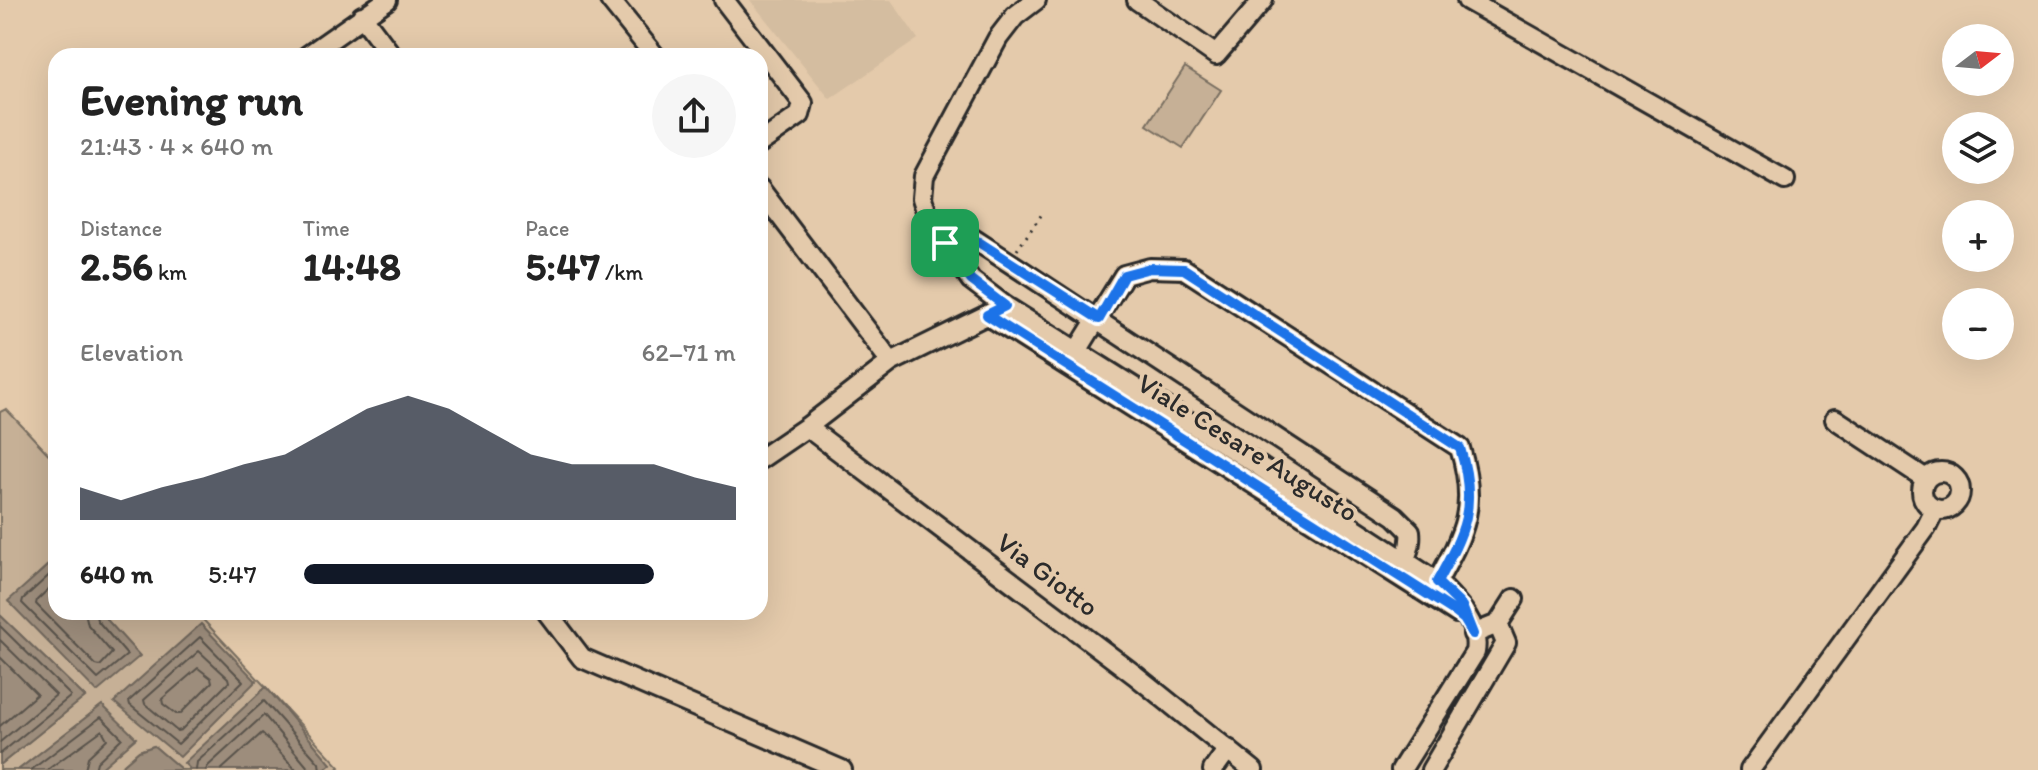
<!DOCTYPE html>
<meta charset="utf-8">
<style>
:root{--surface:#fff;--page:#f6f6f6;--text:#222;--muted:#767676;--accent:#111827}
body{margin:0;font-family:Itim,sans-serif;background:var(--page);color:var(--text);height:100vh;display:flex;flex-direction:column;font-size:30px;white-space:nowrap}
*{box-sizing:border-box;margin:0}
p{font-size:26px;color:var(--muted)}
.icon{flex:none;width:44px;height:44px;fill:none;stroke:currentColor;stroke-width:2;stroke-linecap:round;stroke-linejoin:round}
.map{position:relative;flex:1;overflow:hidden}
.drawer{position:absolute;left:48px;top:48px;width:720px;height:572px;display:flex;flex-direction:column;background:var(--surface);border-radius:24px;box-shadow:0 8px 32px #0002}
.drawer>*{flex:none}
.needle{width:52px;rotate:74deg}
.tools{position:absolute;left:1942px;top:24px;display:grid;gap:16px}
.tools a{display:grid;place-items:center;width:72px;height:72px;border-radius:50%;background:var(--surface);box-shadow:0 8px 32px #0002;font-size:40px}
.pin{position:absolute;display:grid;place-items:center;width:68px;height:68px;color:#fff;margin:-34px;border-radius:16px;box-shadow:0 4px 12px #0006}
.round{display:grid;place-items:center;flex:none;width:84px;height:84px;border-radius:42px;background:var(--page)}
.summary{display:flex;align-items:center;justify-content:space-between;height:136px;padding:0 32px}
h1{font-size:44px;font-weight:700;line-height:60px}
.metrics{display:grid;grid-template-columns:repeat(3,1fr);gap:12px;height:136px;padding:8px 32px}
.metrics div{display:grid;align-content:center}
.metrics b{font-size:40px;font-weight:700}
.metrics small{font-size:22px;font-weight:400}
.metrics p{font-size:22px}
.chart{height:224px;padding:16px 32px}
.chart p{display:flex;justify-content:space-between}
.chart svg{width:100%;height:144px;margin-top:8px;fill:var(--accent);opacity:.7}
ul{padding:0 32px;list-style:none;font-size:26px}
li{display:grid;grid-template-columns:128px 96px 1fr;align-items:center;height:60px}
li i{height:20px;border-radius:10px;background:var(--accent)}
.map>svg:first-child{display:block}
</style>
<div class="map">
<svg width="2038" height="770" viewBox="0 0 2038 770">
<rect width="100%" height="100%" fill="#e4caab"/>
<filter id="ink" filterUnits="userSpaceOnUse"><feTurbulence type="fractalNoise" baseFrequency=".0125" numOctaves="2"/><feDisplacementMap in="SourceGraphic" scale="16" xChannelSelector="R" yChannelSelector="G"/><feConvolveMatrix kernelMatrix="1 2 1 2 8 2 1 2 1" color-interpolation-filters="sRGB"/></filter>
<g filter="url(#ink)">
<!-- built -->
<path fill="#d4bda0" d="M750 0H891L918 39 830 99Z"/>
<!-- green -->
<path fill="#c6b096" stroke="#786e60" stroke-width="2" d="M1185 67 1221 90 1183 148 1147 125Z
M6 409 56 462V563L53 560 9 602 139 656 100 612H196L340 767 336 770H324L330 764 185 763 191 770H182L154 746 139 751 117 770H99L135 738 102 705 18 770H0V765L85 697 0 615V412Z"/>
<!-- water -->
<path fill="#9d8d7b" stroke="#6f665b" stroke-width="2" d="M54 560 56 563V612H100L140 656 97 692 8 601Z
M0 615 85 697 0 765Z
M201 624 256 681 180 757 114 702Z
M266 687 331 764 324 770H191L184 763Z
M102 705 136 738 99 770H18Z
M154 746 182 770H117L139 751Z"/>
<g fill="none" stroke-linecap="round" stroke-linejoin="round">
<!-- shore -->
<path stroke="#59524b" stroke-width="2" d="M56 569 23 599 22 603 98 679 127 655 97 620 95 612
M56 582 37 600 36 604 96 665 100 666 112 653 88 625 85 612
M0 626 71 696 0 754
M200 637 243 681 178 744 130 705 129 701Z
M0 640 56 695 0 742
M199 651 228 678 229 682 181 730 177 731 145 704 144 700Z
M0 657 37 694 0 726
M198 668 211 678 212 682 180 714H176L163 704 162 699Z
M31 770 101 717 122 738 97 762 95 770
M47 770 102 730 107 739 88 757 85 770
M196 770 197 762 264 701 319 763 320 770
M206 770 208 766 264 715 310 770
M221 770 262 733 296 770"/>
<!-- minor casing -->
<g stroke="#2b2b2b" stroke-width="24">
<path id="minor" d="M610 0 655 56
M724 0 803 103 800 115 760 143
M1036 0 1015 16 998 38 924 176 922 198 929 220 971 280 1005 306 1253 462 1437 582C1456 601 1480 623 1475 652L1401 770
M1137 0 1216 55 1263 0
M1467 0 1785 180
M362 16 392 56
M307 56 387 0
M760 189 891 362
M945 243 959 233 966 234 1395 516 1410 531C1412 548 1405 560 1395 573
M987 315 1457 613
M1077 351 1124 275 1150 268 1184 269 1460 448C1478 507 1465 531 1437 582
M1835 419 1926 479
M807 427 1135 675 1253 770
M760 459 807 427 891 362 997 310
M1922 491a19 19 0 1 1 38 0a19 19 0 1 1-38 0Z
M547 612 582 658 842 770
M1498 624 1514 599
M1213 770 1228 749
M1431 770 1506 643 1498 624 1473 634
M1750 770 1926 528 1935 510"/>
</g>
<!-- path -->
<path stroke="#2b2b2b" stroke-width="3" stroke-dasharray="2 6" stroke-linecap="butt" d="M1017 250 1042 214"/>
<!-- minor -->
<use href="#minor" stroke="#e4caab" stroke-width="18"/>
</g>
</g>
<g fill="none" stroke-linecap="round" stroke-linejoin="round" filter="url(#ink)">
<!-- route casing -->
<g stroke="#fff" stroke-width="16">
<path id="route" d="M959 233 966 234 1099 319 1124 275 1150 268 1184 269 1460 448C1478 507 1465 531 1437 582L1462 606 1473 634 1464 619 1454 611 987 315 1005 306 971 280 945 243Z"/>
</g>
<!-- route -->
<use href="#route" stroke="#1a73e8" stroke-width="10"/>
</g>
<g text-anchor="middle" dominant-baseline="central" stroke-width="8" stroke-linejoin="round" paint-order="stroke">
<!-- street labels -->
<g font-size="28" fill="#2b2b2b" stroke="#e4caab">
<text transform="translate(1248 447) rotate(32)">Viale Cesare Augusto</text>
<text transform="translate(1048 574) rotate(37)">Via Giotto</text>
</g>
</g>
</svg>
<div class="tools">
<a><svg class="needle" viewBox="-14 -14 28 28"><path d="M0-13l5 13h-10z" fill="#e53935"/><path d="M0 13l5-13h-10z" fill="#767676"/></svg></a>
<a><svg class="icon" aria-label="layers" viewBox="0 0 24 24"><path d="M12 4l9 5-9 5-9-5zM3 14l9 5 9-5"/></svg></a>
<a>+</a>
<a>−</a>
</div>
<div class="pin" style="left:945px;top:243px;background:#1e9e55"><svg class="icon" aria-label="arrive" viewBox="0 0 24 24"><path d="M6 21V4h12l-3 4 3 4H6"/></svg></div>
<section class="drawer">
<div class="summary"><div><h1>Evening run</h1><p>21:43 · 4 × 640 m</p></div><a class="round"><svg class="icon" aria-label="share" viewBox="0 0 24 24"><path d="M12 15V3M7 8l5-5 5 5M5 13v7h14v-7"/></svg></a></div>
<div class="metrics">
<div><p>Distance</p><b>2.56<small> km</small></b></div>
<div><p>Time</p><b>14:48</b></div>
<div><p>Pace</p><b>5:47<small> /km</small></b></div>
</div>
<div class="chart"><p><span>Elevation</span>62–71 m</p>
<svg viewBox="0 0 160 44" preserveAspectRatio="none"><path d="M0 44V34L10 38L20 34L30 31L40 27L50 24L60 17L70 10L80 6L90 10L100 17L110 24L120 27L130 27L140 27L150 31L160 34V44z"/></svg>
</div>
<ul>
<li><b>640 m</b>5:47<i style="width:81%"></i></li>
</ul>
</section>
</div>
